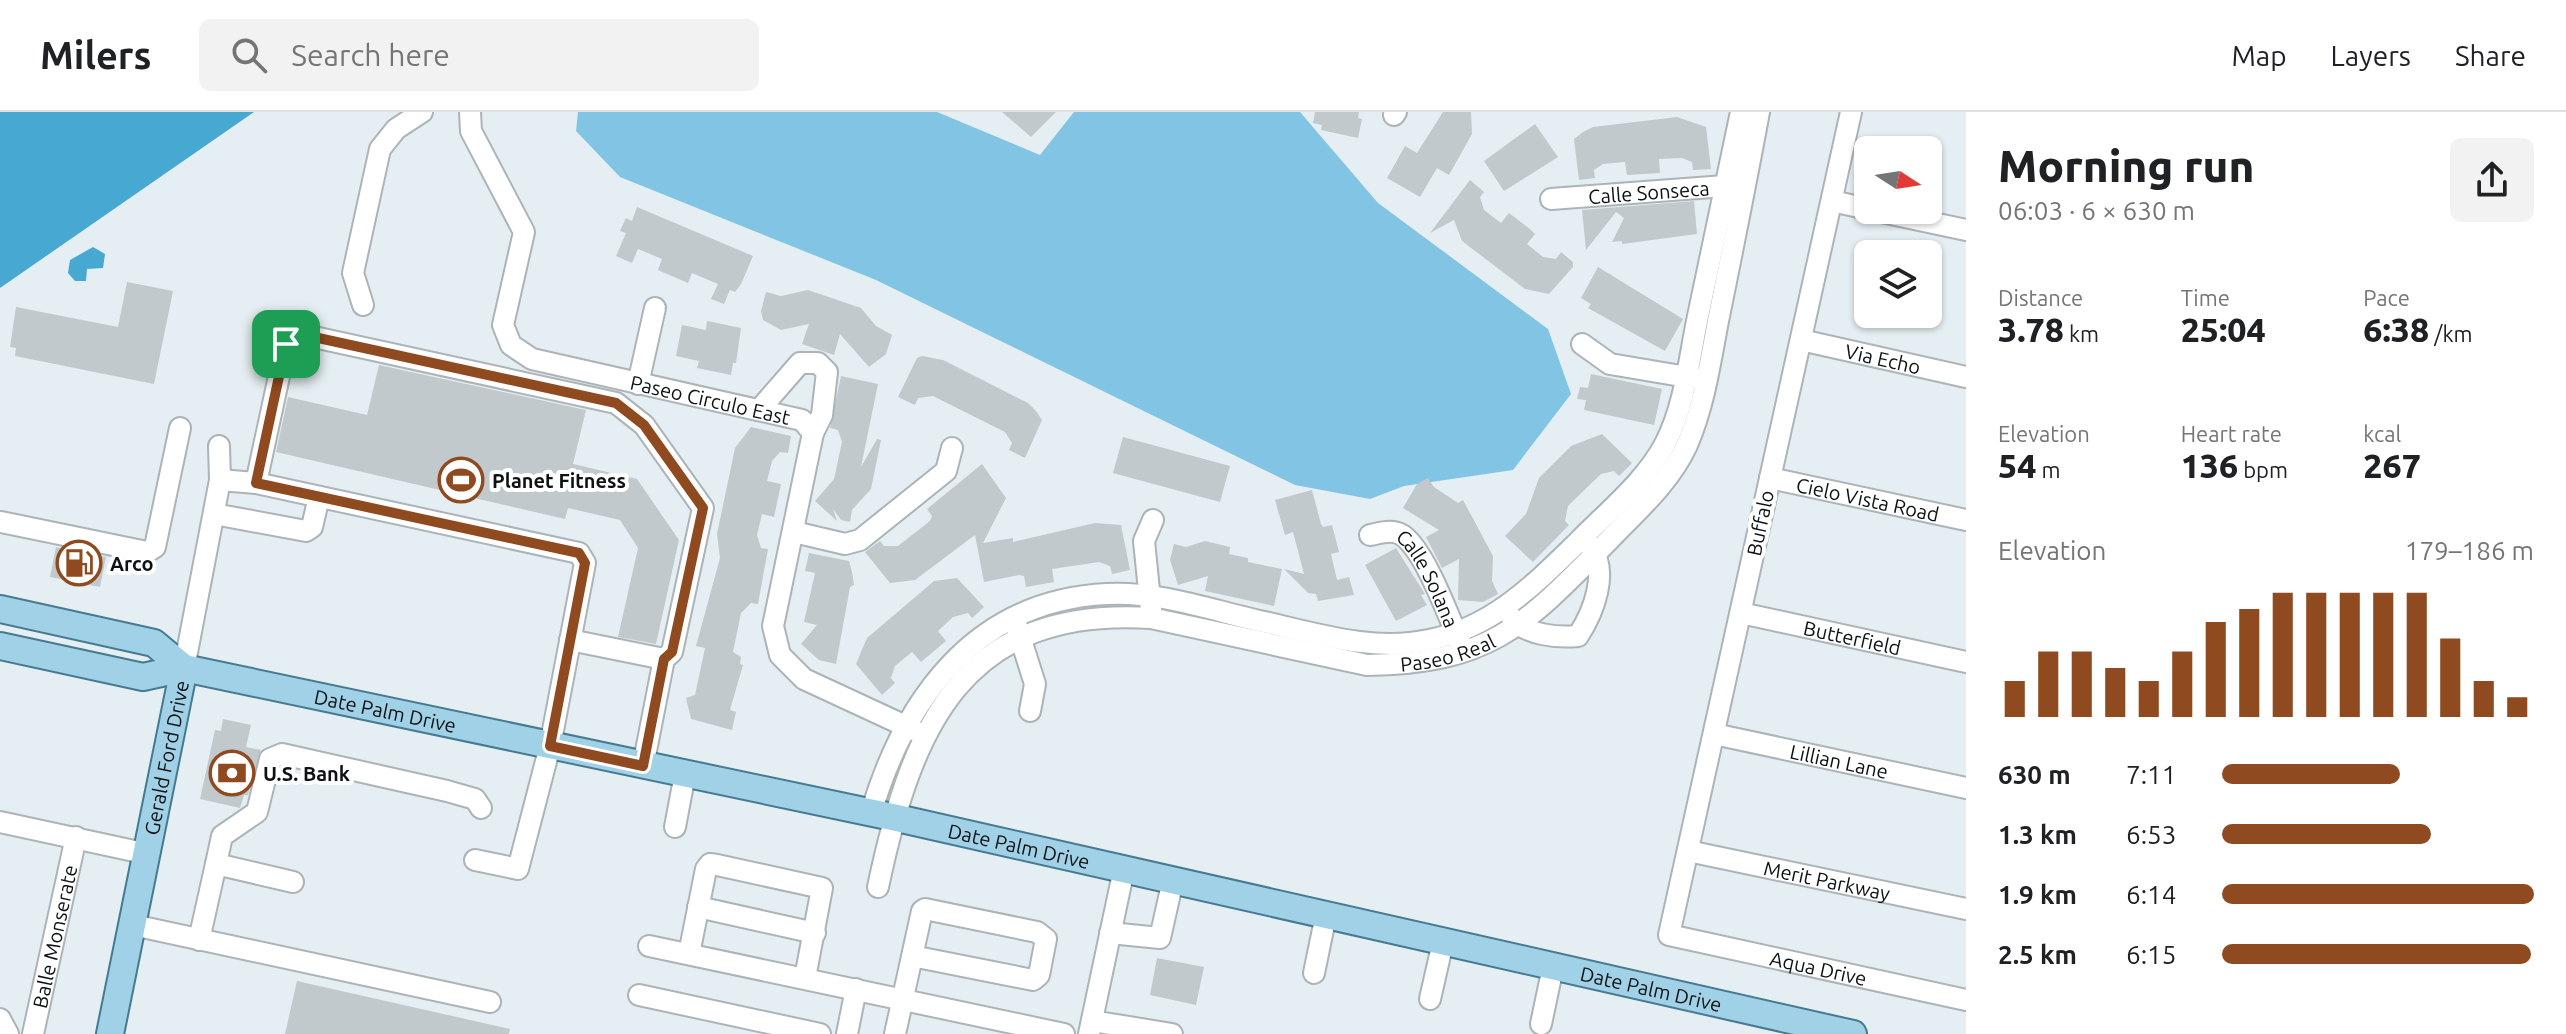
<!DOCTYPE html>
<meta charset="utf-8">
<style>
:root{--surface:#fff;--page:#f2f2f2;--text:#202124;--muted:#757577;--line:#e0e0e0;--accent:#8f4a20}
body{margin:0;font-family:Ubuntu,sans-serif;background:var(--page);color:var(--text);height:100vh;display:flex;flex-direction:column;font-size:30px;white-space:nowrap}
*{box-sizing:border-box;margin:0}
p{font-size:26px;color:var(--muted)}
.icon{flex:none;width:44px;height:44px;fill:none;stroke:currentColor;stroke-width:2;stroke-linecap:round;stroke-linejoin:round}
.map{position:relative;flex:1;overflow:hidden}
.drawer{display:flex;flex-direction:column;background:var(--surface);width:600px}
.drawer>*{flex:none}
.needle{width:52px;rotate:102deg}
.fabs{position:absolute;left:1854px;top:24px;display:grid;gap:16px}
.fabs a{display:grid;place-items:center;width:88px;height:88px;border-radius:12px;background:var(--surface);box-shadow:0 2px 6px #0004;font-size:40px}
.pin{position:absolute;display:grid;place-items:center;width:68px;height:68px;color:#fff;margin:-34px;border-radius:16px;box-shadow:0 4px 12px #0006}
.round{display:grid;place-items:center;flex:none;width:84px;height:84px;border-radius:12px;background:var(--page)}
.summary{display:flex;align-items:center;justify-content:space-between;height:136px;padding:0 32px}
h1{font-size:44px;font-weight:800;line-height:60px}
.stats{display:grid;grid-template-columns:repeat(3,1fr);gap:12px;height:136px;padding:8px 32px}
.stats div{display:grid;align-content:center}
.stats b{font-size:34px;font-weight:800}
.stats small{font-size:22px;font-weight:400}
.stats p{font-size:22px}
.chart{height:224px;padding:16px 32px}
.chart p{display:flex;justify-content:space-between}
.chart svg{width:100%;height:144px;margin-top:8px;stroke:var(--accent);stroke-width:6}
ul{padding:0 32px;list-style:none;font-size:26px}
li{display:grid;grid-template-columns:128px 96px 1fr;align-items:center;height:60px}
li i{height:20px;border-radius:10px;background:var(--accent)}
header{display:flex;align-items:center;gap:48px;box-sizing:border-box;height:112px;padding:0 40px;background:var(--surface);border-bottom:2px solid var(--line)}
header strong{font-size:38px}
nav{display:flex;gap:44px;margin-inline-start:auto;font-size:28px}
.search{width:560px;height:72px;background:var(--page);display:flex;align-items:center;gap:20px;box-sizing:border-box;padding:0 28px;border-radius:12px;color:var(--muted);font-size:30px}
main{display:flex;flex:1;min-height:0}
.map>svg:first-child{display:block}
</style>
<header>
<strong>Milers</strong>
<div class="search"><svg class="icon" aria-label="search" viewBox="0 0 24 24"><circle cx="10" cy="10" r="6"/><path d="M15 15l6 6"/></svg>Search here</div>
<nav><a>Map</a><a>Layers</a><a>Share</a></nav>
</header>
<main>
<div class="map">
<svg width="1966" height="922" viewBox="0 0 1966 922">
<rect width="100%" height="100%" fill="#e5eef2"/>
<!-- green -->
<path fill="#82c4e3" d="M578 0H937L1040 43 1074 0H1300L1378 91 1548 217 1571 282 1513 358 1404 374 1370 387 1295 373 876 168 620 65 576 19Z"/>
<!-- water -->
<path fill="#47a8d1" d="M0 0H254L0 176Z
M93 135 105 142 103 156 87 157 86 169H75L68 161 70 148Z"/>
<!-- building -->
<path fill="#c1c9cd" d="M1002 0H1056L1031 25Z
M1315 0H1359L1358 6 1362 7 1358 26 1321 18 1322 13 1313 11Z
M1443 0H1471L1472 22 1449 63 1437 56 1420 85 1387 66 1405 34 1417 41Z
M1677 5 1706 15 1711 57 1693 58 1692 50 1682 46 1659 47 1660 61 1627 63 1625 50 1603 52 1594 58 1595 66 1579 68 1574 27 1583 20 1593 15Z
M1535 12 1558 45 1504 79 1484 49Z
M1470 68 1484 80 1480 85 1484 98 1501 111 1509 101 1530 117 1535 122 1527 132 1543 145 1556 147 1561 140 1573 150V155L1549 182 1525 177 1462 129 1454 108 1430 121Z
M1694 89 1697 122 1622 132V129L1612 130 1624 106 1616 100 1586 138 1582 98Z
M637 95 753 144 741 172 735 180 730 178 724 192 711 187 718 172 692 161 688 171 658 158 662 147 638 137 632 151 616 144 626 121 620 119 626 106 632 109Z
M1598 155 1683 207 1665 239 1588 196 1591 192 1581 186Z
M127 170 173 179 154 272 15 244 16 236 10 235 16 195 118 215Z
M808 178 861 196 876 214 892 223 886 242 869 255 840 222 834 243 802 232 809 212 781 218 763 208 761 199 766 180 781 184Z
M707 209 741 216 736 251H733L731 263 697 256 699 249 676 244 682 213 706 218Z
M922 244 943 248 1028 291 1036 299 1042 308 1025 346 1009 338 1012 331 1005 320 933 284 918 286 915 293 898 285 917 246Z
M379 253 586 298 573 352 637 367 679 428 656 532 618 525 638 436 620 408 568 396 565 407 276 340 288 285 367 303Z
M1591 262 1662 277 1654 313 1584 298 1586 288 1577 287 1580 275 1588 276Z
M841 264 878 272 861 355 877 327 881 328 871 377 852 398 850 410 841 408 833 397 837 409 815 389 834 367 842 330 838 318 830 316Z
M751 315 791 324 788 341 780 340 772 349 767 369 781 372 774 405 762 402 757 423 761 436 768 437 758 492 751 491 741 501 733 540 741 545 740 552 743 553 730 598 736 600 732 618 691 607 686 586 695 583 705 536 696 534 720 446 717 422 735 336Z
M1602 322 1632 351 1619 364 1614 359 1601 362 1568 394 1565 409 1569 413 1533 450 1505 424 1526 402 1539 366 1571 334Z
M1123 325 1230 354 1220 390 1113 361Z
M982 352 1006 386 983 431 1013 426V430L1095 411 1121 413 1130 458 1112 462 1110 454 1099 450 1052 457 1054 470 1026 475 1024 464 1019 463 984 470 975 423 915 468 890 471 865 440 880 429 884 434H898L930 409 932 404 927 397Z
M1428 366 1434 375 1458 391 1463 388 1493 444 1492 469 1498 482 1483 490 1458 488 1459 447 1442 456 1426 425 1439 418 1403 396 1417 372Z
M1312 378 1321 412 1323 415 1332 413 1339 440 1331 442 1337 468 1349 465 1354 483 1318 489 1316 482 1308 481 1284 457 1304 462 1293 420 1285 423 1275 388Z
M1205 429 1230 435 1229 442 1248 446V450L1282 457 1274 494 1205 479 1208 464 1178 473 1170 448 1174 432 1186 435Z
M56 435 106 445 100 475 50 465Z
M1396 436 1425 482 1421 483 1427 493 1396 509 1365 453Z
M809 441 849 449 852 460 854 473 850 475 836 552 819 548 801 532 817 513 804 510 815 461 805 459Z
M957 466 984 495 972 506 968 501 953 505 938 519 946 529 921 550 912 540 895 554 891 566 895 571 882 583 856 552 867 526 934 469Z
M223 607 251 613 246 635 261 638 248 683H244L240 696 200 687 215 618 221 619Z
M1157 846 1204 855 1196 893 1150 883Z
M297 869 510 917 509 922H285Z"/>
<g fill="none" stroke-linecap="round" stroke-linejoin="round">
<!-- minor casing -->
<g stroke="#acb4b8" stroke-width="24">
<g id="minor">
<path id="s1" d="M470 0 471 19 524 120 503 213 511 233 532 247 802 308 813 321 773 514 780 543 804 567 914 618"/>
<path id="s2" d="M1851 0 1669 823 1966 888"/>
<path d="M1394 3 1396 0"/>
<path id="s3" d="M1551 87 1725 74 1736 76"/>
<path d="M1832 89 1868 97"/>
<path d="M1872 98 1966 118"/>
<path d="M363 193 353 161 380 37 396 17 422 0"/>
<path id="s4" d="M1801 228 1966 265"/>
<path d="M1582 232 1610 252 1699 267"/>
<path d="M638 272 655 196"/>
<path d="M759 298 800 251H818L827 260 822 303 813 321"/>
<path id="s5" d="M1770 366 1966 408"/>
<path d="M220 368 256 371 579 441 585 451 550 634 518 757 475 748"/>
<path d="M256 371 286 232 291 224 300 222 616 291 644 313 703 396 672 540 664 547"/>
<path d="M214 402 306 419 312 415 319 385"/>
<path d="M1 410 147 440 155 435 180 316"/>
<path d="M794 420 845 432 860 428 946 359 952 336"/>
<path id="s6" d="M1370 423C1381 421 1392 417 1402 423 1425 438 1448 504 1460 530"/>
<path d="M1151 498 1144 429 1153 408"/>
<path id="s7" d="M1741 501 1966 550"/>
<path d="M1512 506C1525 523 1558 526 1578 524 1593 501 1610 460 1590 434"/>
<path d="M1016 512 1035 572 1030 599"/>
<path d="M570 528 664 547 643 654"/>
<path d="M184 556 220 368 219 334"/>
<path id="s8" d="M1714 622 1966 676"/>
<path d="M871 701C905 586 976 488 1107 482 1159 479 1214 499 1264 510 1318 522 1373 540 1429 528 1491 516 1533 474 1577 431 1607 400 1645 370 1665 332 1684 296 1689 249 1697 209 1712 139 1726 70 1741 0"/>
<path d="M0 710 148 742"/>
<path d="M675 715 685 662"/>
<path id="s9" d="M1688 739 1966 797"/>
<path d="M216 752 222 724 257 700 270 647 282 642 447 679 475 687 481 696"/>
<path id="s10" d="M878 775C912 614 963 494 1151 506L1367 553C1492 552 1527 511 1610 427 1638 398 1670 370 1687 333 1704 294 1710 251 1718 209 1732 140 1746 70 1759 0"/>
<path d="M698 795 815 821"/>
<path d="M133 813 490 890"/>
<path d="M1110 821 1160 826 1173 768"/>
<path d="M199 828 216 752 293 770"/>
<path d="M649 834 1064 922"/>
<path d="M689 842 706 757 710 752 717 753 822 776 805 866"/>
<path d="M1314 861 1326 803"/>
<path d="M639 883 820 922"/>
<path d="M1430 887 1443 830"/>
<path d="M0 907 8 922"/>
<path d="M1092 909 1172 922"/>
<path d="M1541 912 1553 855"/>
<path id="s11" d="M33 922 76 725"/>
<path d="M847 922 856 877"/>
<path d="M895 922 922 799 925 797 1037 820 1046 827 1039 863 1033 868 912 844"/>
<path d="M1089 922 1124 757"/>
</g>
</g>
<!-- major casing -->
<g stroke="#457a91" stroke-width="30">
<g id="major">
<path d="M0 497 154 531 184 556"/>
<path id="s12" d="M0 534 143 565 184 556 897 706 1853 922"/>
<path id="s13" d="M110 922 184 556"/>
</g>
</g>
<!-- minor -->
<use href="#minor" stroke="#fff" stroke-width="20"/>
<!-- major -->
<use href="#major" stroke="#a1d1e6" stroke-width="26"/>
</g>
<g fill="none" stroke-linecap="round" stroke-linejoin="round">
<!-- route casing -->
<g stroke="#fff" stroke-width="16">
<path id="route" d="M300 222 616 291 644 313 703 396 672 540 664 547 643 654 550 634 585 451 579 441 256 371 286 232 291 224Z"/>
</g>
<!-- route -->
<use href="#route" stroke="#8f4a20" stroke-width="10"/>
</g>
<!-- icons -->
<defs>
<g id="stadium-ring" transform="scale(2.3)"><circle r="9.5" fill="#fff" stroke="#8f4a20" stroke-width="1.5"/><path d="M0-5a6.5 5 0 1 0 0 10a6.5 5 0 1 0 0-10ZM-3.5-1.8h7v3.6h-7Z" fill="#8f4a20"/></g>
<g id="fuel-ring" transform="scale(2.3)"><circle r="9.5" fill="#fff" stroke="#8f4a20" stroke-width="1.5"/><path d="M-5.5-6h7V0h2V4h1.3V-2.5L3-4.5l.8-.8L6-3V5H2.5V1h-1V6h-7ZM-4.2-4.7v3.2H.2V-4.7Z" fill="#8f4a20"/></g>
<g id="bank-ring" transform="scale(2.3)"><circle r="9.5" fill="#fff" stroke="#8f4a20" stroke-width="1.5"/><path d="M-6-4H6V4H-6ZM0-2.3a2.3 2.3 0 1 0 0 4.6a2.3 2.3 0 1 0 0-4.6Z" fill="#8f4a20"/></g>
</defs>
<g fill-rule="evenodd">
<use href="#stadium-ring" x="461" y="368"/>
<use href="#fuel-ring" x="79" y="451"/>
<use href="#bank-ring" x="232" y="661"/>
</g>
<g text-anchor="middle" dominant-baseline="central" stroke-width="8" stroke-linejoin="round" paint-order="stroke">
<!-- street labels -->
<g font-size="20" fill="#0e1112" stroke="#fff">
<text stroke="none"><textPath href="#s3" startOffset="98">Calle Sonseca</textPath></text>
<text stroke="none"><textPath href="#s4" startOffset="84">Via Echo</textPath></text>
<text stroke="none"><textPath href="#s1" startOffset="458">Paseo Circulo East</textPath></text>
<text stroke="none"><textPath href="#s5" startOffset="100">Cielo Vista Road</textPath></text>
<text transform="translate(1760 411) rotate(-78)">Buffalo</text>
<text stroke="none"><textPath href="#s6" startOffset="84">Calle Solana</textPath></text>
<text stroke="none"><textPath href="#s7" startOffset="114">Butterfield</textPath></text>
<text stroke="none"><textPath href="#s10" startOffset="734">Paseo Real</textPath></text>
<text stroke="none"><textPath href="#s12" startOffset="394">Date Palm Drive</textPath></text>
<text stroke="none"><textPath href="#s13" startOffset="282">Gerald Ford Drive</textPath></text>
<text stroke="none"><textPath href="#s8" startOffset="128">Lillian Lane</textPath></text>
<text stroke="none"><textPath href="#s12" startOffset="1042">Date Palm Drive</textPath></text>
<text stroke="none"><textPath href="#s9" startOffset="142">Merit Parkway</textPath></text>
<text stroke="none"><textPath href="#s11" startOffset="100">Balle Monserate</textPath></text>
<text stroke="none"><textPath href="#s2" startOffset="996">Aqua Drive</textPath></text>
<text stroke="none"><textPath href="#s12" startOffset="1690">Date Palm Drive</textPath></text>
</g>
<!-- poi labels -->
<g font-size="20" font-weight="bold" fill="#0e1112" stroke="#fff" text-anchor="start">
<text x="492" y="368">Planet Fitness</text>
<text x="110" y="451">Arco</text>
<text x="263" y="661">U.S. Bank</text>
</g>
</g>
</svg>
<div class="fabs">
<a><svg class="needle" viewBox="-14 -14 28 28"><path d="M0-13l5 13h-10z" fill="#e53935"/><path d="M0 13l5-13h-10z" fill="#757577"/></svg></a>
<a><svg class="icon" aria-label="layers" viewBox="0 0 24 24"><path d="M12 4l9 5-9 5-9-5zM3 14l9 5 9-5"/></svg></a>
</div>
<div class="pin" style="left:286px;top:232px;background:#1e9e55"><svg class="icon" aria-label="arrive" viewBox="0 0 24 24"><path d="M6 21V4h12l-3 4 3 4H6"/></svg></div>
</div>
<section class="drawer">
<div class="summary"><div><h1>Morning run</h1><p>06:03 · 6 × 630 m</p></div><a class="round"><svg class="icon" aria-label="share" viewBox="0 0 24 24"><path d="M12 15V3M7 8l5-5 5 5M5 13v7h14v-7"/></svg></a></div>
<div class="stats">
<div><p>Distance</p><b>3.78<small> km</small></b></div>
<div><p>Time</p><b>25:04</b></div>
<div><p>Pace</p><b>6:38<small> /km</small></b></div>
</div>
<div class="stats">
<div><p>Elevation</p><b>54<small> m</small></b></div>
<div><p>Heart rate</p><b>136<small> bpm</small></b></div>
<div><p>kcal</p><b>267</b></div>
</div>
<div class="chart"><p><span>Elevation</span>179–186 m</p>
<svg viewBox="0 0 160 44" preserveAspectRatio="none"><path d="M5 44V33M15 44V24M25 44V24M35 44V29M45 44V33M55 44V24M65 44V15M75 44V11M85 44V6M95 44V6M105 44V6M115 44V6M125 44V6M135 44V20M145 44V33M155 44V38"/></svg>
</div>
<ul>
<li><b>630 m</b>7:11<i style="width:57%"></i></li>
<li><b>1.3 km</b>6:53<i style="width:67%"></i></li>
<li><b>1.9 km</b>6:14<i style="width:100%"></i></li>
<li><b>2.5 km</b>6:15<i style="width:99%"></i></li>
</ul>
</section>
</main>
